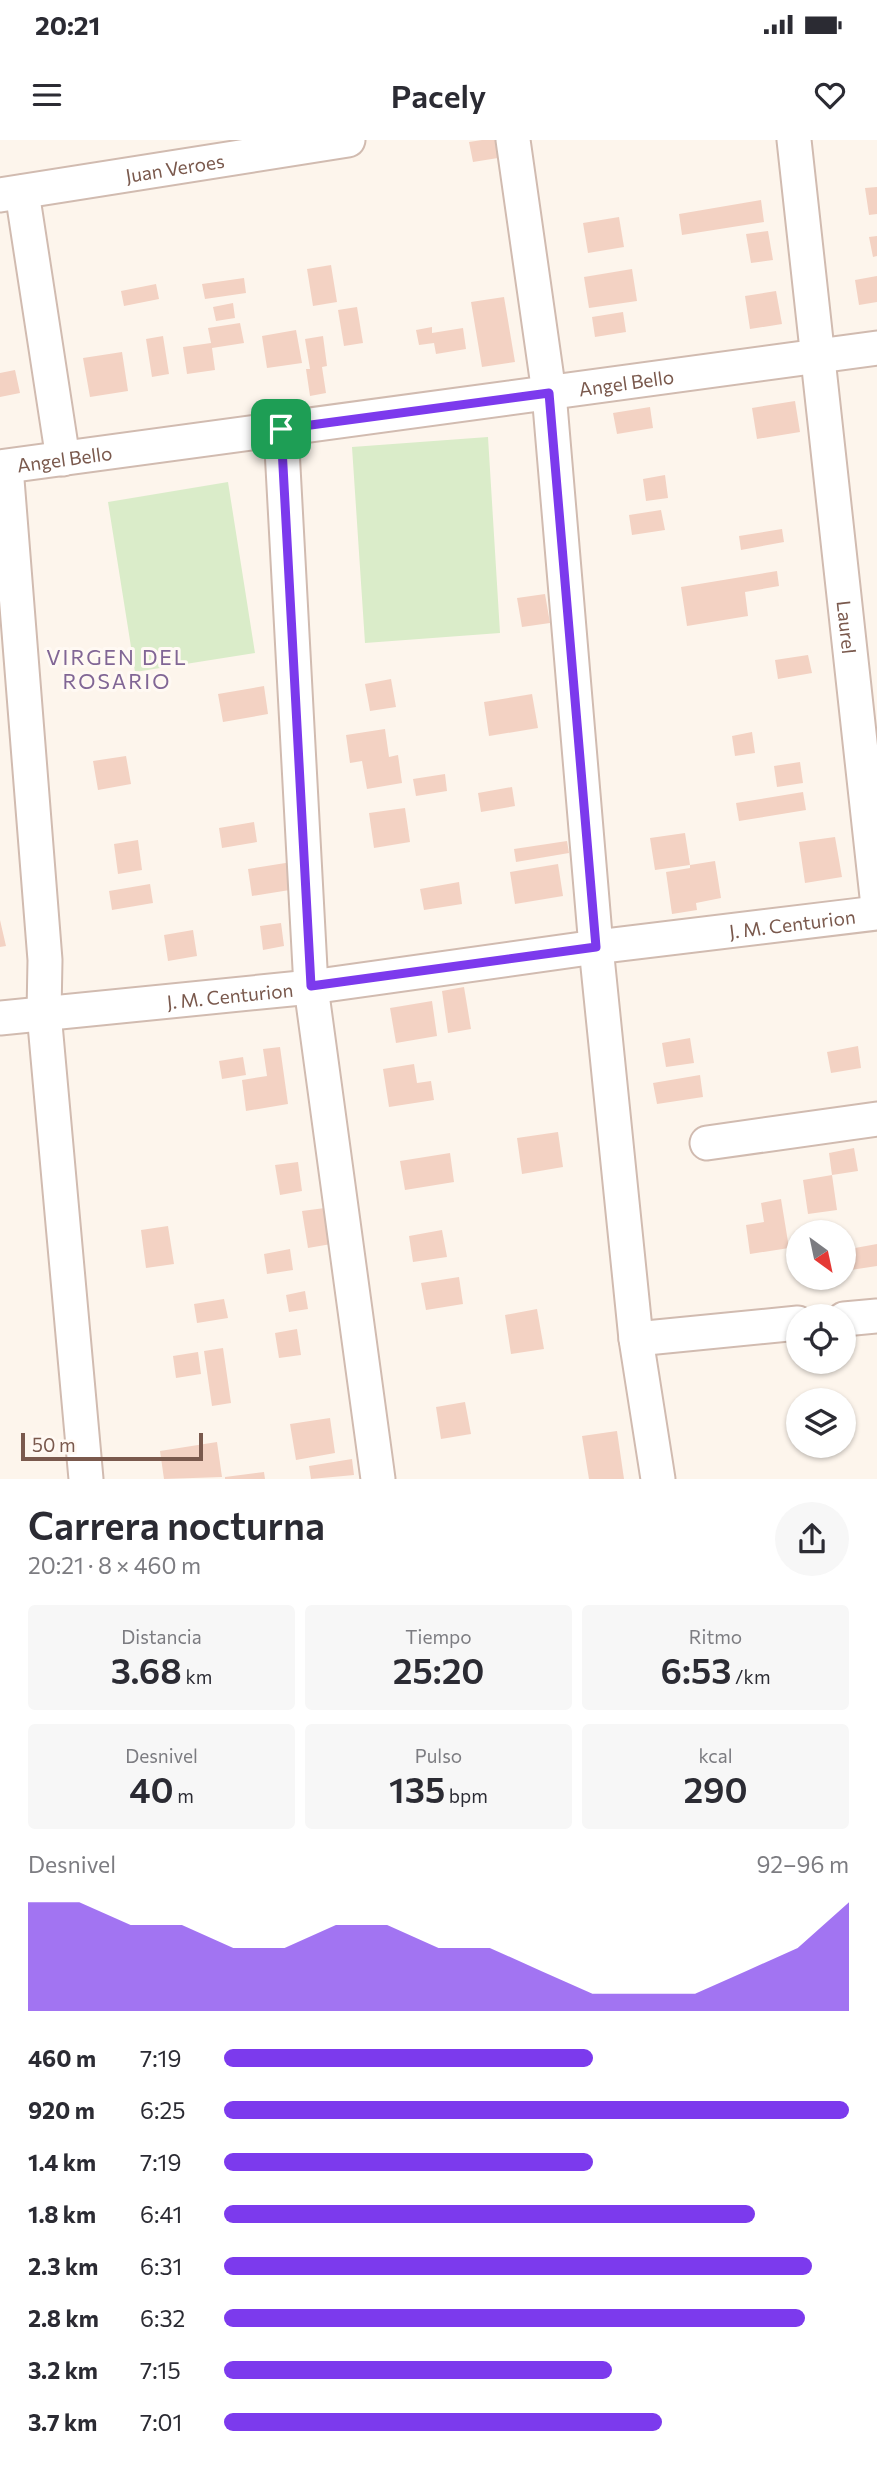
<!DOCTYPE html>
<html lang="es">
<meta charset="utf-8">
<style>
:root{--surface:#fff;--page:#f7f7f7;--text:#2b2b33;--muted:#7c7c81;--accent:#7c3aed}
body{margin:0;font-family:Commissioner,sans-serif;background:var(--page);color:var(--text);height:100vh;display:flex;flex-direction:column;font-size:26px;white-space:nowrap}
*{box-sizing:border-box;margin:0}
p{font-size:23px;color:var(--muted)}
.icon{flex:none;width:38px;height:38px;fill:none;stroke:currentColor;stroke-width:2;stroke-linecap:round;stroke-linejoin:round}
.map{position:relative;height:1339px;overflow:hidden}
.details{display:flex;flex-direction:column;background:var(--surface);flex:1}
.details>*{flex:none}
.needle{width:46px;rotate:147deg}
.buttons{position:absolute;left:786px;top:1080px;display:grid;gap:14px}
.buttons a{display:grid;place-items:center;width:70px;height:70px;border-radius:50%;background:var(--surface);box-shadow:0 2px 5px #0004;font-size:35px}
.scale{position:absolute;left:21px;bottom:18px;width:182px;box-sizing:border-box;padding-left:7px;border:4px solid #7a594d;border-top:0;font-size:19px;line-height:24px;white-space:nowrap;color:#7a594d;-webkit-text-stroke:5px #fff9f3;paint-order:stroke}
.pin{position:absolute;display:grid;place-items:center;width:60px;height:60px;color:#fff;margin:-30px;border-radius:14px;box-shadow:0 4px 10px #0006}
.round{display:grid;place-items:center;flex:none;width:74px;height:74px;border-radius:37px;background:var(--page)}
.summary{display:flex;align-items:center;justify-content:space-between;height:119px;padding:0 28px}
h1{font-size:38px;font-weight:600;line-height:52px}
.figures{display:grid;grid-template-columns:repeat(3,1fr);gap:10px;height:119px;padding:7px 28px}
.figures div{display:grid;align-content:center;border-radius:7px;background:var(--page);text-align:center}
.figures b{font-size:35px;font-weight:600}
.figures small{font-size:19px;font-weight:400}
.figures p{font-size:19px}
.chart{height:196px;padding:14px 28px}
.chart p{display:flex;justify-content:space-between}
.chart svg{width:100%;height:126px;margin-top:7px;fill:var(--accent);opacity:.7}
ul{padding:0 28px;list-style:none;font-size:23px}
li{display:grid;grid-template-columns:112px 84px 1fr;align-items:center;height:52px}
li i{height:18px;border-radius:9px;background:var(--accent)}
.status{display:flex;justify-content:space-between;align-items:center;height:49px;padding:0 35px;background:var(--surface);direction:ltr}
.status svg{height:19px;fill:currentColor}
header{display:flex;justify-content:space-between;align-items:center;height:91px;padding:0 28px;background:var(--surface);font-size:32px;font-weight:600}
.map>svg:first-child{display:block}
</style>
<div class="status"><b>20:21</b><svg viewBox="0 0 49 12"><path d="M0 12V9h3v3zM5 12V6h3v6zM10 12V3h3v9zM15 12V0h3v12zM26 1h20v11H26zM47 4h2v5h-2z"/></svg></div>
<header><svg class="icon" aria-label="menu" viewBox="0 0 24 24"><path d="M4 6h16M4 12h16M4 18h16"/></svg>Pacely<svg class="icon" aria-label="heart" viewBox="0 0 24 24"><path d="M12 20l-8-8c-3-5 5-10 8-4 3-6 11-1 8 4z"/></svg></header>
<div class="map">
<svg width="877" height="1339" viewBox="0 0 877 1339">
<rect width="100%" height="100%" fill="#fdf5ec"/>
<!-- green -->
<path fill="#daecc9" d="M488 297 500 493 365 503 352 307Z
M228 342 255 513 135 532 108 362Z"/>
<!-- building -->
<path fill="#f3d2c3" d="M482 0H495L498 18 473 22 469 2Z
M877 47V74L869 75 865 48Z
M761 60 764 82 682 95 679 74Z
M619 77 624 107 588 113 583 83Z
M768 91 773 120 751 123 746 94Z
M877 96V116L873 117 869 97Z
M331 125 337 162 313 166 307 129Z
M632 129 637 161 589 168 584 137Z
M877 136V162L859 165 855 140Z
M244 138 246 153 205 159 202 144Z
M156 144 159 159 124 166 121 151Z
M776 151 782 184 750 189 745 156Z
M504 157 515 222 482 227 471 162Z
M233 163 235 178 216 181 213 167Z
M357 167 363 203 344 206 338 170Z
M623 172 626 192 595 197 592 177Z
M240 183 244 203 212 208 215 230 187 234 183 207 211 203 208 188Z
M432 187V193L463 188 466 209 436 214 434 203 419 205 416 190Z
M296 190 302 223 267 228 262 196Z
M163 196 169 234 152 237 146 199Z
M323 196 327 226 322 227 326 253 310 256 306 229H310L305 199Z
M122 212 128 251 90 257 83 218Z
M15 230 20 253 0 257V233Z
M795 261 800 292 757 299 752 268Z
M650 267 653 288 617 294 613 273Z
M665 335 668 358 646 361 643 339Z
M661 370 665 390 632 395 629 375Z
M782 389 784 402 741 410 739 396Z
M777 431 779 446 745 452 748 476 687 486 681 447Z
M545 454 550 483 522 487 517 458Z
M808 515 812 533 778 539 775 520Z
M391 539 396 567 370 571 365 544Z
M264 546 268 574 223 582 218 554Z
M532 554 538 588 489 596 484 562Z
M385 589 389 617 398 615 402 643 367 649 362 621 350 623 346 595Z
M752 592 755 613 735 616 732 596Z
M126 616 131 644 98 650 93 621Z
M800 622 803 643 777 647 774 626Z
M445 634 447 651 416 656 413 639Z
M512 647 515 666 481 672 478 653Z
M803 652 806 670 739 681 736 663Z
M405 668 410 702 374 708 369 673Z
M254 682 257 702 222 708 219 688Z
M685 693 690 725 715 721 721 758 696 763 697 770 672 774 666 732 690 728V725L655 730 650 698Z
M835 697 842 737 805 743 799 702Z
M138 700 142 730 118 734 114 704Z
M567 701 569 713 516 722 514 709Z
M298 721 302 748 252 756 248 729Z
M558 724 563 756 515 764 510 732Z
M459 742 462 764 424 770 420 749Z
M150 744 153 763 112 770 109 751Z
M0 780 6 806 0 807Z
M281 783 284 806 263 810 260 786Z
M193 790 197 816 168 821 164 795Z
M464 847 471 889 448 893 442 851Z
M432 861 437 896 396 903 390 868Z
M690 898 694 923 666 927 662 903Z
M858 906 861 928 831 933 827 912Z
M280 907 288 964 246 971 242 940 267 936 263 909Z
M243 917 246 935 222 939 219 921Z
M414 924 417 943 431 941 434 960 389 967 383 929Z
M700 935 703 957 657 964 653 943Z
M558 992 563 1027 522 1034 517 998Z
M854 1008 858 1031 832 1035 829 1013Z
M450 1013 454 1042 405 1050 400 1021Z
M298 1022 302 1051 280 1055 275 1025Z
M832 1035 837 1070 808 1074 803 1040Z
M781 1059 789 1108 750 1114 746 1085 764 1082 761 1063Z
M325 1068 331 1104 308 1108 302 1071Z
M168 1086 174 1124 146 1128 141 1090Z
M442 1090 447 1117 413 1122 409 1096Z
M877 1104V1126L844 1131V1110Z
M290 1109 293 1130 267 1134 264 1114Z
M459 1137 463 1164 426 1170 421 1143Z
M305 1151 308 1169 289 1172 286 1155Z
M224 1159 228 1178 197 1183 194 1164Z
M537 1169 544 1209 511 1214 505 1175Z
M297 1189 301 1215 279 1218 275 1193Z
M223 1208 231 1263 212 1266 204 1211Z
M198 1212 201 1234 176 1238 173 1216Z
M465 1262 471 1294 441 1299 436 1267Z
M330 1278 335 1313 296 1320 290 1284Z
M617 1291 624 1339H589L582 1296Z
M217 1302 222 1337 164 1339 160 1311Z
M352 1319 354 1335 311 1339 309 1326Z
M264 1332 265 1339H225V1337Z"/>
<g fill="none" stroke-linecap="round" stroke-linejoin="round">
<!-- minor casing -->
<g stroke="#d1bbb0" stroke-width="37">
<g id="minor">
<path d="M513 0 549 253 596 807 636 1199 658 1339"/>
<path id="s1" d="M794 0 877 757"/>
<path d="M22 52 63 319"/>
<path id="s2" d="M0 55 348 0"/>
<path d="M281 290 311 847 378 1339"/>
<path id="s3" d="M0 327 877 208"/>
<path d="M6 327 45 820 44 873 86 1339"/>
<path id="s4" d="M0 878 311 847 596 807 877 773"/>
<path d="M707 1003 877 979"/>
<path d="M844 1179 877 1176"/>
<path d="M636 1199 798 1183"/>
</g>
</g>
<!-- minor -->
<use href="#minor" stroke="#fff" stroke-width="33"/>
</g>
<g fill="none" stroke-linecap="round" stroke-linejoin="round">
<!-- route casing -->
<g stroke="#fff" stroke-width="14">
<path id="route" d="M549 253 596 807 311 846 281 289Z"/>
</g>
<!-- route -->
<use href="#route" stroke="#7c3aed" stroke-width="9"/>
</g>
<g text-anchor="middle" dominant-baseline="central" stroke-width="6" stroke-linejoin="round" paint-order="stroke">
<!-- street labels -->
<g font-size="19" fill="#7a594d" stroke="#fff9f3">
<text stroke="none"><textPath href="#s2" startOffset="177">Juan Veroes</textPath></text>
<text stroke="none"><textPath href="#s3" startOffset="632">Angel Bello</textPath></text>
<text stroke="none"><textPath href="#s3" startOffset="65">Angel Bello</textPath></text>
<text stroke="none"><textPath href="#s1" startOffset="490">Laurel</textPath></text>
<text stroke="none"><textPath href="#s4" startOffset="798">J. M. Centurion</textPath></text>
<text stroke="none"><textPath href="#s4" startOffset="231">J. M. Centurion</textPath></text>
</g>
<!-- neighbourhood labels -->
<g font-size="21" letter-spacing="2" fill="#816695" stroke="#fff9f3">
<text x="117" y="516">VIRGEN DEL<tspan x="117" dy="24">ROSARIO</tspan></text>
</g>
</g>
</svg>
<div class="buttons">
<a><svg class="needle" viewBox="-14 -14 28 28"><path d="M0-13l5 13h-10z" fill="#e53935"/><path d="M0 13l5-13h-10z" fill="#7c7c81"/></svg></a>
<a><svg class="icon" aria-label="locate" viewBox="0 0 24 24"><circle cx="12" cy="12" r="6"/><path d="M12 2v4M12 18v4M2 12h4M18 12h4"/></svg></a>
<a><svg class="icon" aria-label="layers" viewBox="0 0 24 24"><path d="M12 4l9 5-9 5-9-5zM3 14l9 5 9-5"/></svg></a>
</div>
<div class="scale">50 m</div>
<div class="pin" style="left:281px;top:289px;background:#1e9e55"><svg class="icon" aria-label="arrive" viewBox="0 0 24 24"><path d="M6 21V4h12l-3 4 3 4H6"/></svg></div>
</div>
<section class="details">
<div class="summary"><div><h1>Carrera nocturna</h1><p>20:21 · 8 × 460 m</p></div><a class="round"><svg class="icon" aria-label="share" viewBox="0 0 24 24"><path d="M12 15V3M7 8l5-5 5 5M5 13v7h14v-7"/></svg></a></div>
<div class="figures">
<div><p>Distancia</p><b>3.68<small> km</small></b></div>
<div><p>Tiempo</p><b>25:20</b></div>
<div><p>Ritmo</p><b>6:53<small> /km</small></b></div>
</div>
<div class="figures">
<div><p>Desnivel</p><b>40<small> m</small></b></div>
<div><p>Pulso</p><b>135<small> bpm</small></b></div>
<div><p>kcal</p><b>290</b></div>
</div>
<div class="chart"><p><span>Desnivel</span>92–96 m</p>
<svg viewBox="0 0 160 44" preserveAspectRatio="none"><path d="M0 44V6L10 6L20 14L30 14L40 22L50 22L60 14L70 14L80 22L90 22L100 30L110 38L120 38L130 38L140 30L150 22L160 6V44z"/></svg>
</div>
<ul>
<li><b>460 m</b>7:19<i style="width:59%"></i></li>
<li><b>920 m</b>6:25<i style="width:100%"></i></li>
<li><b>1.4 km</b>7:19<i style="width:59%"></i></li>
<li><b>1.8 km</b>6:41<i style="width:85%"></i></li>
<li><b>2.3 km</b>6:31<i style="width:94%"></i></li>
<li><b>2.8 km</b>6:32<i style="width:93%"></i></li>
<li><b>3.2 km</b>7:15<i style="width:62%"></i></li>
<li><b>3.7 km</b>7:01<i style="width:70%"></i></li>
</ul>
</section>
